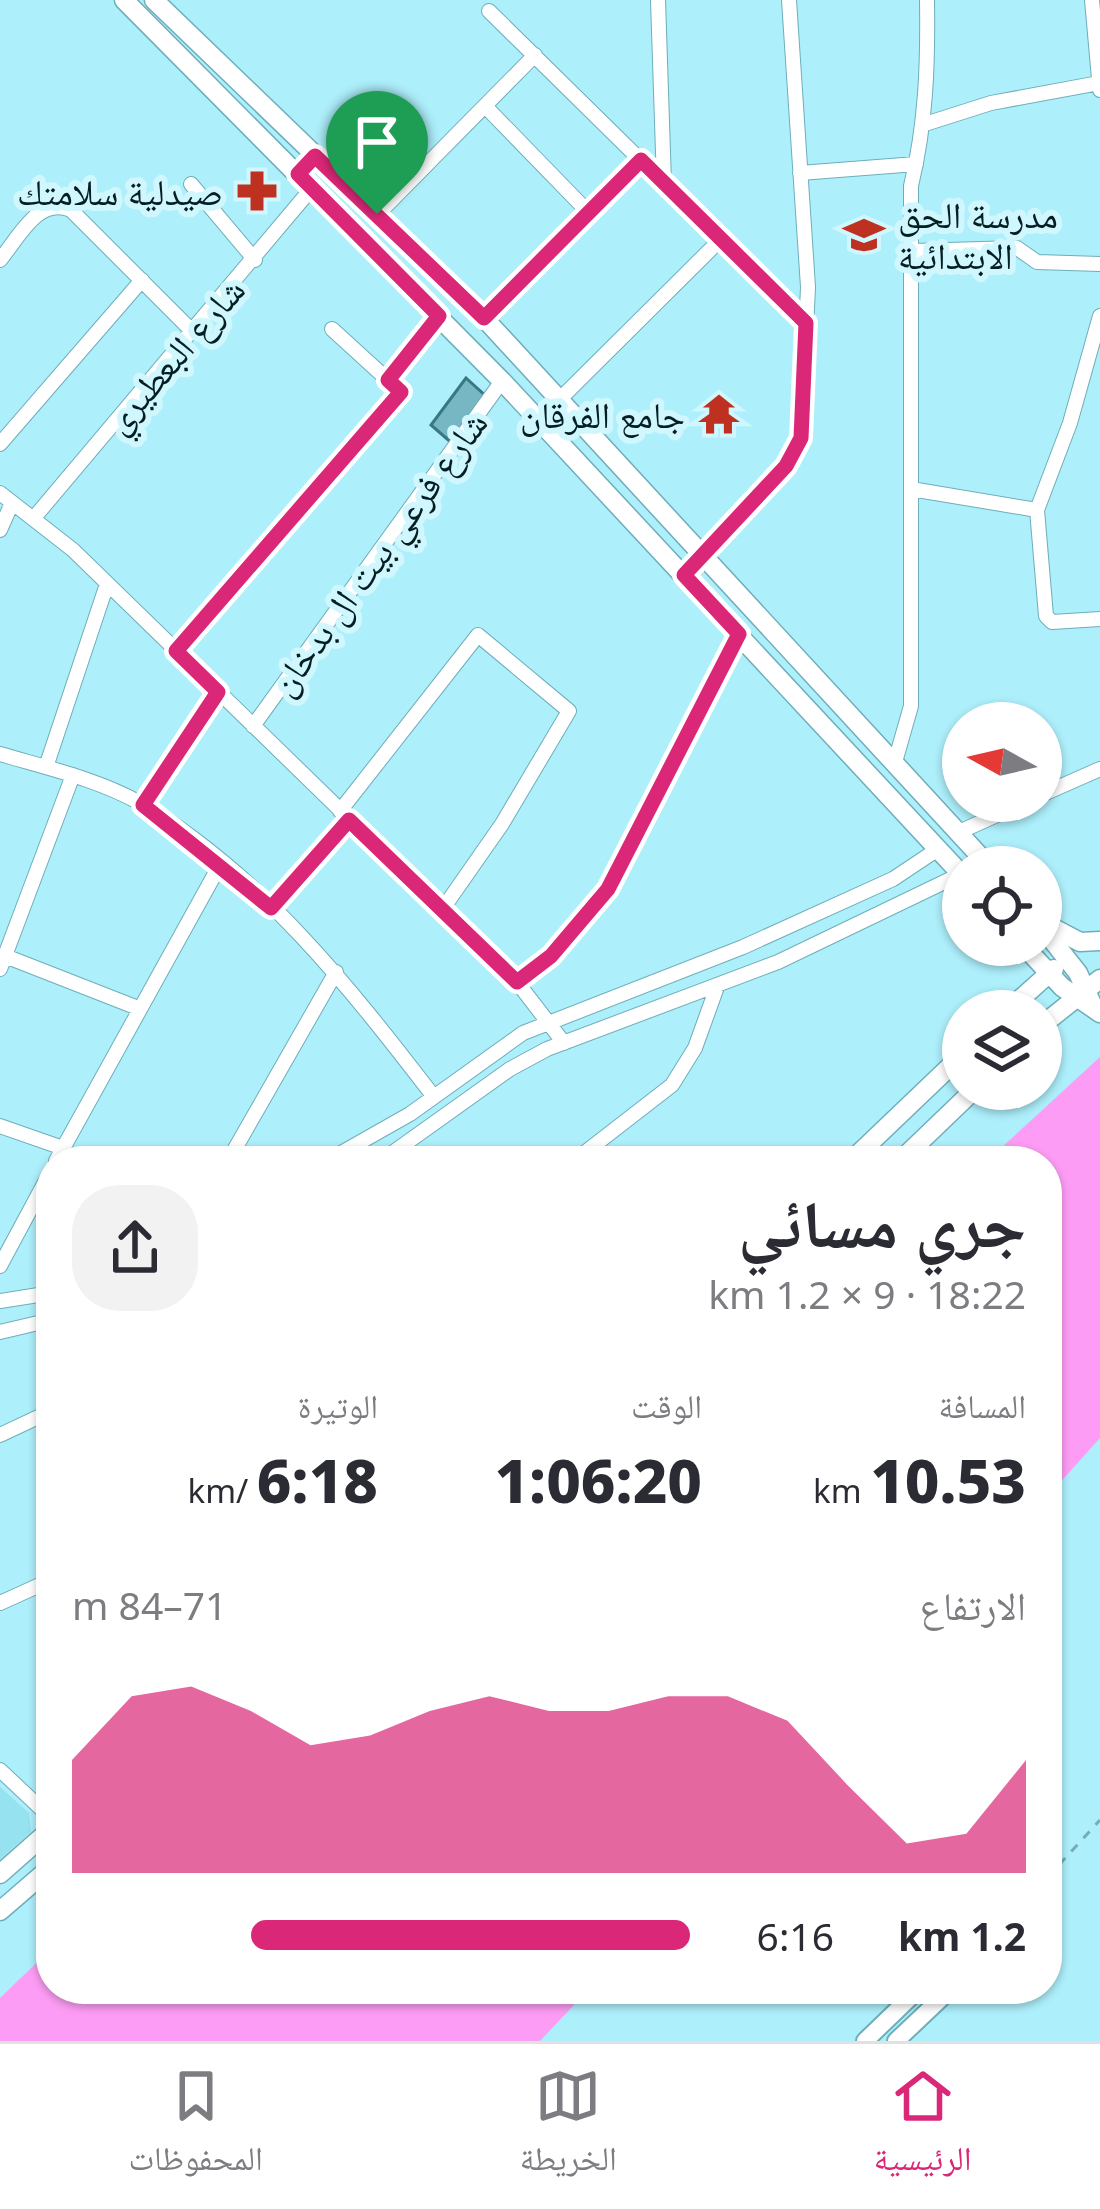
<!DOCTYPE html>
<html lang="ar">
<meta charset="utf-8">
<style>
:root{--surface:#fff;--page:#f2f2f3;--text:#2b2b33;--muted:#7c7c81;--line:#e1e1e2;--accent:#db2777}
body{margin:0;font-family:"Noto Sans","Noto Naskh Arabic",sans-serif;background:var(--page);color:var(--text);direction:rtl;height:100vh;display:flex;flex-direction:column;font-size:45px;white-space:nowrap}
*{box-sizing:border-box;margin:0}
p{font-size:39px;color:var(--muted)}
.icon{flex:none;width:66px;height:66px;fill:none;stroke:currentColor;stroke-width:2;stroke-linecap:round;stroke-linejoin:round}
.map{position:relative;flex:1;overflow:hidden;direction:ltr}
.sheet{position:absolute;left:36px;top:1146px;width:1026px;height:858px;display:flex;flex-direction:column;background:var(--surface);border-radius:48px;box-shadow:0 3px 9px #0004;direction:rtl}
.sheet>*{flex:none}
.needle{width:78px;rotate:278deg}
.tools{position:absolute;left:942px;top:702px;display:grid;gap:24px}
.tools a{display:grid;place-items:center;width:120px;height:120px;border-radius:50%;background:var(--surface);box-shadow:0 3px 9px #0004;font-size:60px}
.pin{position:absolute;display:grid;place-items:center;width:102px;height:102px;color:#fff;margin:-123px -51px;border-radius:50% 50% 50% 0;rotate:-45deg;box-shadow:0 0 12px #0007}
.pin .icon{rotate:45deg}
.round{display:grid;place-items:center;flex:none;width:126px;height:126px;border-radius:48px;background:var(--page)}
.head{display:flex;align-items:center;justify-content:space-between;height:204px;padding:0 36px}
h1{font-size:66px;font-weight:800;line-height:90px}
.metrics{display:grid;grid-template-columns:repeat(3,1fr);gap:18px;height:204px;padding:12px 36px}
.metrics div{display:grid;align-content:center}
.metrics b{font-size:60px;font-weight:800}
.metrics small{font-size:33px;font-weight:400}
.metrics p{font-size:33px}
.chart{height:336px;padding:24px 36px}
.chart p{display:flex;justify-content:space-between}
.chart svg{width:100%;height:216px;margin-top:12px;fill:var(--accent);opacity:.7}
ul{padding:0 36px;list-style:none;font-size:39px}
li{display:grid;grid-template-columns:192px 144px 1fr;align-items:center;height:90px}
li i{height:30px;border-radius:15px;background:var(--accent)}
.tabs{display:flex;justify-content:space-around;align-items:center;height:168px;border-top:3px solid var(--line);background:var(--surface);font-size:33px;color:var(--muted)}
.tabs a{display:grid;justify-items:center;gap:6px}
.tabs .active{color:var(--accent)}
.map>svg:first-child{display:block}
</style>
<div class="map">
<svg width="1100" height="2041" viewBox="0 0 1100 2041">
<rect width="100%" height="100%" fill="#adeffb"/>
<!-- built -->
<path fill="#96e2f0" d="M0 1787 29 1813 31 1832 0 1859Z"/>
<!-- water -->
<path fill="#fd9cf4" d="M1100 1057V1438L1047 1497V1161H987Z
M51 1949V1989H589L540 2041H0V1998Z"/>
<!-- building -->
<path fill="#77b7c3" stroke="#387883" stroke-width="3" d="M466 378 488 398 454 445 431 425Z"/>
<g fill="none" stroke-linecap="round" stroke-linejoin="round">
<!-- minor casing -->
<g stroke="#6eaeba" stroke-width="16">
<path id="minor" d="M658 0 664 183
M1092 0 1100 90
M489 11 806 323
M485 106 589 213
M925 124 991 103 1099 83
M800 173 916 164
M191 184 255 260
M377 215 535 55
M912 251 1017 248 1037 262 1100 264
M0 260C19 237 38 196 71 210L193 332
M1100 316 1070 423 1037 510 1046 616 1052 622 1100 619
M484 318 641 160
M388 380 439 315
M560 399 721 239
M0 444 142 280
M911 489 1037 510
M0 493 73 550 517 982 564 1043
M33 519 312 188
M0 530 12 503
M684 575 786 466 801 438 808 287 789 0
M176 651 401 392 332 329
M253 726 502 381
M0 754C47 768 97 779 140 803 260 873 351 989 434 1097
M895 762 911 706V186C926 123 928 65 927 0
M46 767 107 584
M1041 795 1100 769
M143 805 218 692
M340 811 478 635 569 711 502 824 442 910
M959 832 1028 801
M271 908 349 820
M5 956 138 1008
M0 969 73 775
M517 982 551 955 607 889 739 634
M0 1126 63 1148
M56 1161 221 863
M228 1161 336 972
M327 1161 410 1114 523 1033 743 947 893 879 938 849
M381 1161 510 1069 547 1049 778 962 961 874
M574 1161 672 1085 695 1048 717 987
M0 1266 51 1171
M0 1301 51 1293
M0 1332 51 1320
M0 1435 51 1411
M0 1603 51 1580
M0 1770 51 1818"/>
</g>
<!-- tertiary casing -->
<g stroke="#6eaeba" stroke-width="20">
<path id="tertiary" d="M865 2041 919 1989
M896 2041 951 1989"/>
</g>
<!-- secondary casing -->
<g stroke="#6eaeba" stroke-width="21">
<path id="secondary" d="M124 0 502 381 963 876
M154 0 484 318 990 867
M1044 923 1080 942 1100 941
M1041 926 1078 973 1092 1004
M1023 945 1062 987 1100 1013
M1007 1011 1054 969
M1041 1026 1100 979
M851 1161 963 1054
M900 1161 975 1089
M0 1874 51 1829
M0 1911 51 1867"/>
</g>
<!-- path -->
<path stroke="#77adb6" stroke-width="3" stroke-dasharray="9 9" stroke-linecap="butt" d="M1047 1878 1100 1820"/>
<!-- minor -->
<use href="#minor" stroke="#fff" stroke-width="14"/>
<!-- tertiary -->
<use href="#tertiary" stroke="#fff" stroke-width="16"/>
<!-- secondary -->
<use href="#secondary" stroke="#fff" stroke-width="18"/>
</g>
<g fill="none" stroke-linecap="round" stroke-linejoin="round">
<!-- route casing -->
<g stroke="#fff" stroke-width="24">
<path id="route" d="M315 156 484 318 641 160 806 323 801 438 786 466 684 575 739 634 608 889 551 956 517 982 349 820 271 908 143 805 218 692 176 651 401 392 388 380 439 316 298 174Z"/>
</g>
<!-- route -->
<use href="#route" stroke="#db2777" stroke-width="15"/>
</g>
<!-- icons -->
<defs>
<g id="pharmacy-bare" transform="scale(3.24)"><path d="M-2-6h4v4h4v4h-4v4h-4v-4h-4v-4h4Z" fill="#be3121" stroke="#d1f7fe" stroke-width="2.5" paint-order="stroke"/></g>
<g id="school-bare" transform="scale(3.24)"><path d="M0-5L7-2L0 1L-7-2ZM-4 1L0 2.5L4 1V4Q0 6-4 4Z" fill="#be3121" stroke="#d1f7fe" stroke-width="2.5" paint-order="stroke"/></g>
<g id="temple-bare" transform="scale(3.24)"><path d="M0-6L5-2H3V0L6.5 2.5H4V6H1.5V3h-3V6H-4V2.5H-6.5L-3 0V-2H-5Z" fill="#be3121" stroke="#d1f7fe" stroke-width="2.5" paint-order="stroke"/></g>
</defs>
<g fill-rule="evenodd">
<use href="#pharmacy-bare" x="257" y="191"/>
<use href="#school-bare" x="864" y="235"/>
<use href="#temple-bare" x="719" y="414"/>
</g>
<g text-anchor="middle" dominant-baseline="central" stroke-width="12" stroke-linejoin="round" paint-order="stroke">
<!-- poi labels -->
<g font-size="36" fill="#041f24" stroke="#d1f7fe" text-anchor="end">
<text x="223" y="191">صيدلية سلامتك</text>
<text x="898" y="214" text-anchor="start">مدرسة الحق<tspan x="898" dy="41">الابتدائية</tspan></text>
<text x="685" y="414">جامع الفرقان</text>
</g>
<!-- street labels -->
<g font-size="36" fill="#041f24" stroke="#d1f7fe">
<text transform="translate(174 355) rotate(-49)">شارع البعطيري</text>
<text transform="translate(378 553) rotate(-54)">شارع فرعي بيت ال بدخان</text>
</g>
</g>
</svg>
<div class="tools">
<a><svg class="needle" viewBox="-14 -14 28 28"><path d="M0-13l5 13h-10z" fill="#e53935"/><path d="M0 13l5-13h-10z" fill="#7c7c81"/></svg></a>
<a><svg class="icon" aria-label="locate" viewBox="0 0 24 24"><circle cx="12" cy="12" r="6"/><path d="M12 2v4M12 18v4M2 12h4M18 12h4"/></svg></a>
<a><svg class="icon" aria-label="layers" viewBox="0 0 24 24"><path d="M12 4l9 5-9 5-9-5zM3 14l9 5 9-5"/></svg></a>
</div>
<div class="pin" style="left:377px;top:214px;background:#1e9e55"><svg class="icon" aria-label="arrive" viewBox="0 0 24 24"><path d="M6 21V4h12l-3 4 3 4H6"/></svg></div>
<section class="sheet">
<div class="head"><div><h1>جري مسائي</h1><p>18:22 · 9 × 1.2 km</p></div><a class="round"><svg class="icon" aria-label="share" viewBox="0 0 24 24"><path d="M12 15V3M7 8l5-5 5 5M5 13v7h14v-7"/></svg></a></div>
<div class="metrics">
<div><p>المسافة</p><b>10.53<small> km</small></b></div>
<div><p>الوقت</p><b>1:06:20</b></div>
<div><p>الوتيرة</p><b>6:18<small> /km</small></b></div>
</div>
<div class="chart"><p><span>الارتفاع</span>71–84 m</p>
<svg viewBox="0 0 160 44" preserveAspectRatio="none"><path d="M0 44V21L10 8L20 6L30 11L40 18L50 16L60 11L70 8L80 11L90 11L100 8L110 8L120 13L130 26L140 38L150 36L160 21V44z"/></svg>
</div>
<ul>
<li><b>1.2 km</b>6:16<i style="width:71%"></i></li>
</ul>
</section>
</div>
<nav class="tabs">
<a class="active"><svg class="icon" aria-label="home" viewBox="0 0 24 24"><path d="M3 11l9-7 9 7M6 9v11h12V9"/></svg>الرئيسية</a>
<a><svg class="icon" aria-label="map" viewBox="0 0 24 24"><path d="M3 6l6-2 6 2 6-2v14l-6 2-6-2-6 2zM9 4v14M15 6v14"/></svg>الخريطة</a>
<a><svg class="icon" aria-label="saved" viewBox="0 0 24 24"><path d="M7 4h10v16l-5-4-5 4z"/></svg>المحفوظات</a>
</nav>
